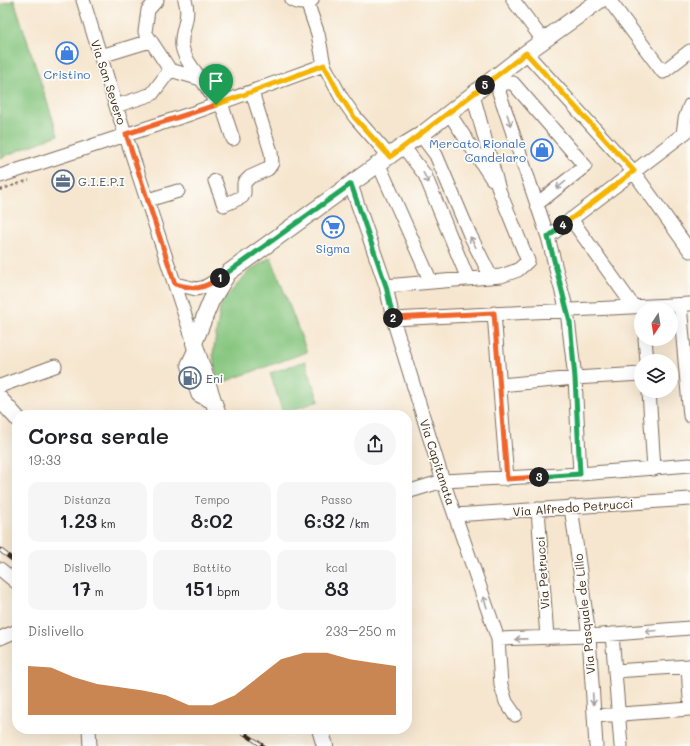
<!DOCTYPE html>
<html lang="it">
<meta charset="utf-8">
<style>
:root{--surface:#fff;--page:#f6f6f6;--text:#202124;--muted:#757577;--accent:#b45309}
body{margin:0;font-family:Mali,sans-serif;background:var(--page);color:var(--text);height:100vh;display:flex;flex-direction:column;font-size:15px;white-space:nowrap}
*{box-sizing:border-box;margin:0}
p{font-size:13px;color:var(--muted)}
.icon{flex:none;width:22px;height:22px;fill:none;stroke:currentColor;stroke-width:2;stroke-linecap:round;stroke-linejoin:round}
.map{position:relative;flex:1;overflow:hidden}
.side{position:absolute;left:12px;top:410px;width:400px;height:324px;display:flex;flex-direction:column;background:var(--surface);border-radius:16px;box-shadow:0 4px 16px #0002}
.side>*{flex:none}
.needle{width:26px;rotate:192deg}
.tools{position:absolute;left:634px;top:302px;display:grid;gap:8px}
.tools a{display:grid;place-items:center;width:44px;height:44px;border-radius:50%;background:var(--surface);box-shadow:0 4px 16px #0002;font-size:20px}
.pin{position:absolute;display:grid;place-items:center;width:34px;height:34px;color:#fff;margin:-41px -17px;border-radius:50% 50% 50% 0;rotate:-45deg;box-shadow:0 0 4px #0007}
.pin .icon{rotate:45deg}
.km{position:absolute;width:20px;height:20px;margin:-10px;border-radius:50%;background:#222;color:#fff;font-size:11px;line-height:20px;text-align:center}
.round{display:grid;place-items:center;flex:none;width:42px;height:42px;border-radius:21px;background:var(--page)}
.summary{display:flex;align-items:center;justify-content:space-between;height:68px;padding:0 16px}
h1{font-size:22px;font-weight:600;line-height:30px}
.metrics{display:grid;grid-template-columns:repeat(3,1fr);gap:6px;height:68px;padding:4px 16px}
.metrics div{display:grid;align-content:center;border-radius:10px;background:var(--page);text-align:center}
.metrics b{font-size:20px;font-weight:600}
.metrics small{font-size:11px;font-weight:400}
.metrics p{font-size:11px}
.chart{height:112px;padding:8px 16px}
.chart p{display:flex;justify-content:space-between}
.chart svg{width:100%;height:72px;margin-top:4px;fill:var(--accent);opacity:.7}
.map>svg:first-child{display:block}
</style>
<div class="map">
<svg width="690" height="746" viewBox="0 0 690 746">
<rect width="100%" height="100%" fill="#fdfcf7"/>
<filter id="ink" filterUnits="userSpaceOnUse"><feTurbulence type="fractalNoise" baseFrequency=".025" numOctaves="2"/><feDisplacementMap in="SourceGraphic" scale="8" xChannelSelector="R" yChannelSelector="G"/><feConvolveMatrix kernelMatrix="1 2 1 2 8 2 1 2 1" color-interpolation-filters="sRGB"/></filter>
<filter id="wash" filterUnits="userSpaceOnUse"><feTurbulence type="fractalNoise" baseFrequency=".012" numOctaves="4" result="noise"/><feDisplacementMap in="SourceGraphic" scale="16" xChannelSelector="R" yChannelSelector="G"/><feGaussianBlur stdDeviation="0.9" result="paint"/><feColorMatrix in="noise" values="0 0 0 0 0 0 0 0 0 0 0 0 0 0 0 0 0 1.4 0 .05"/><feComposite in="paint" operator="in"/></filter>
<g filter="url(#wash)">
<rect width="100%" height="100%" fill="#f6e6cf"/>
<!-- green -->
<path fill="#84c57d" stroke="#60784e" d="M14 0 58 135 0 158V5Z
M271 257 307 352 218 384 216 377 213 354 221 303 250 270Z
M305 361 319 401 283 413 270 373Z"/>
</g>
<g filter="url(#ink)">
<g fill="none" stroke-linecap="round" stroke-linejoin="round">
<!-- minor casing -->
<g stroke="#7c6c5c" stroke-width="15">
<path id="minor" d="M83 0 116 106 194 343
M157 0 148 10 145 32 170 70 201 79
M185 0C191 19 180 30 182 46 185 63 201 77 209 91 212 95 214 100 216 105
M292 0C299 4 305 4 312 0
M513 0 543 40
M609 0 663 72 690 51
M307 2 318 34 324 65 341 97 355 117 390 157
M526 53 633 171 690 251
M101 56 150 41
M502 83 499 92 548 237 559 281 567 311 575 378 580 474
M502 83H513L585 166 537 204
M221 103 233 139
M116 106 152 94 170 70
M449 113 492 179
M683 134 685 119 690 105
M421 135 436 155 470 235 491 277
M403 146 425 175 468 279
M379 165 431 282
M0 176 193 113 324 65
M215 181 224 205 242 197 244 193V183L250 177 268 169 272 163 271 152 252 92
M351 185 386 286 393 319 443 481 498 639 501 685 506 702 515 715
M148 200 178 191
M571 219 634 307
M548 237 690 129
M175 284 196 289 205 287 228 273
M386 286 501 276 518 270 528 261 499 190 473 95
M680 305 690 416
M494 313 507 479
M393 319 690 304
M645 339 647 361
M196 347 188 364 198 395 214 403
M500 385 575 378 641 374
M0 386 55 366
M649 391 654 469
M407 492 443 481 580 474 690 465
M571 507 589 636 596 746
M538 509 547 638
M455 515 690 499
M0 569 17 583
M612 634 621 746
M0 638 17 631
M498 639 589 636 690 628
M688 666 690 699
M615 671 690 666
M594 716 690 709
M89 729 90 746"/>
</g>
<!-- major casing -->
<g stroke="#7c6c5c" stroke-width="18">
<path id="major" d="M0 399 17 418
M218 415 194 343 211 301 228 273 403 146 421 135 526 53 600 0
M320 729 325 746"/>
</g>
<!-- path -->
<path stroke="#7c6c5c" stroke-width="2" stroke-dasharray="3 3" stroke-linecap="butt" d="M0 190 29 180"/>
<!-- minor -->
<use href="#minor" stroke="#fff" stroke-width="13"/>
<!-- major -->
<use href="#major" stroke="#fff" stroke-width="16"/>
<!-- rail casing -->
<g stroke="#3b2a1e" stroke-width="4.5">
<path id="rail" d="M0 550 17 563
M238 729 263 746"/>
</g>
<!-- rail -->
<use href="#rail" stroke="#fdfcf7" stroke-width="3" stroke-dasharray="9" stroke-linecap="butt"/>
</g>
<!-- one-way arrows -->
<defs><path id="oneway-shaft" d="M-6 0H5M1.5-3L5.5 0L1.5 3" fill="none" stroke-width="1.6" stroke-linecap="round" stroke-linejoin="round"/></defs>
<g stroke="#a79f9a">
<use href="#oneway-shaft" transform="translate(509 120) rotate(72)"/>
<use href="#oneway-shaft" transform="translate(426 178) rotate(62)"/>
<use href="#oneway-shaft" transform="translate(561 185) rotate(142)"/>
<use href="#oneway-shaft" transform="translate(473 242) rotate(-118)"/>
<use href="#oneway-shaft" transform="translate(485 602) rotate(-109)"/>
<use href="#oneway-shaft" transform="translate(651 631) rotate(175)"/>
<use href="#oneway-shaft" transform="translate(521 639) rotate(179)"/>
<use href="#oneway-shaft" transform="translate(593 699) rotate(87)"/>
</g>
</g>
<g fill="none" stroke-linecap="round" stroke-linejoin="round" filter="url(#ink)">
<!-- split-1 casing -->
<g stroke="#fff" stroke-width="8">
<path id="split-1" d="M216 105 126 134 175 284C197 290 200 290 220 278"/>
</g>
<!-- split-2 casing -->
<g stroke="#fff" stroke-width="8">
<path id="split-2" d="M220 278 351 184 386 286 393 318"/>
</g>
<!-- split-3 casing -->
<g stroke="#fff" stroke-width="8">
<path id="split-3" d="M393 318 494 313 507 479 539 477"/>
</g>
<!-- split-4 casing -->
<g stroke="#fff" stroke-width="8">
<path id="split-4" d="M539 477 580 474 575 378 570 322 548 237 563 225"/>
</g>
<!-- split-5 casing -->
<g stroke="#fff" stroke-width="8">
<path id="split-5" d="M485 85 526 53 634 171 563 225"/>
</g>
<!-- split-6 casing -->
<g stroke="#fff" stroke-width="8">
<path id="split-6" d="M216 105 324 65 341 97 354 117 390 157 485 85"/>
</g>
<!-- split-1 -->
<use href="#split-1" stroke="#f0652b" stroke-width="5"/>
<!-- split-2 -->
<use href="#split-2" stroke="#22a559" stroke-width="5"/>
<!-- split-3 -->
<use href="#split-3" stroke="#f0652b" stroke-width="5"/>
<!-- split-4 -->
<use href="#split-4" stroke="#22a559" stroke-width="5"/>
<!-- split-5 -->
<use href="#split-5" stroke="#f5b400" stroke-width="5"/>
<!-- split-6 -->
<use href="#split-6" stroke="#f5b400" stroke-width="5"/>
</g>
<!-- icons -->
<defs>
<g id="shop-ring" transform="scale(1.15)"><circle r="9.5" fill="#fdfcf7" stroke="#3f7fe0" stroke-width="1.5"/><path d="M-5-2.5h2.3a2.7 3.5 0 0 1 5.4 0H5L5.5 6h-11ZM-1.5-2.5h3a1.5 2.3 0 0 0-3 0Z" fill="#3f7fe0"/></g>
<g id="office-ring" transform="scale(1.15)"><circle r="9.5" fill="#fdfcf7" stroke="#5c6f8a" stroke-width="1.5"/><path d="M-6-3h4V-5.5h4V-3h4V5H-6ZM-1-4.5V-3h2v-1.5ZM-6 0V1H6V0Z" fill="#5c6f8a"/></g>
<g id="supermarket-ring" transform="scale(1.15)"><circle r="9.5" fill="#fdfcf7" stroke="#3f7fe0" stroke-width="1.5"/><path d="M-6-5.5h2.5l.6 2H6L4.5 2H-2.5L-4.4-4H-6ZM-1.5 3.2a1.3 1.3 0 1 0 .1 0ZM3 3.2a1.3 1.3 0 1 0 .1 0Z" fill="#3f7fe0"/></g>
<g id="fuel-ring" transform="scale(1.15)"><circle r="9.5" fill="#fdfcf7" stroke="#5c6f8a" stroke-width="1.5"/><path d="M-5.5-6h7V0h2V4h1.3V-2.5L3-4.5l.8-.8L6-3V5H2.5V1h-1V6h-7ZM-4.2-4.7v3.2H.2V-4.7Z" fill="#5c6f8a"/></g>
</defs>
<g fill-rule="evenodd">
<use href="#shop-ring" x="67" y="53"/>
<use href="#shop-ring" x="542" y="150"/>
<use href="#office-ring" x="63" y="181"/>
<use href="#supermarket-ring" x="333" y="227"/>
<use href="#fuel-ring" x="190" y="378"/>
</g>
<g text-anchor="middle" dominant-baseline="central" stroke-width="3.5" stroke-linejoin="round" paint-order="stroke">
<!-- shop labels -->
<g font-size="12" fill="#366cbe" stroke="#fdfcf7">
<text x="67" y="74">Cristino</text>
<text x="526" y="143" text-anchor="end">Mercato Rionale<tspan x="526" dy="14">Candelaro</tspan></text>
<text x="333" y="248">Sigma</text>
</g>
<!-- street labels -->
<g font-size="12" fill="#3b2a1e" stroke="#fdfcf7">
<text transform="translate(109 82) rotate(72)">Via San Severo</text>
<text transform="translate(438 462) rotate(72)">Via Capitanata</text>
<text transform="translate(573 507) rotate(-4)">Via Alfredo Petrucci</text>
<text transform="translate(542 573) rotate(-94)">Via Petrucci</text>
<text transform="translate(584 614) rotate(-96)">Via Pasquale de Lillo</text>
</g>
<!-- service labels -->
<g font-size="12" fill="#4e5e75" stroke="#fdfcf7" text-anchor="start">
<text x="78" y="181">G.I.E.P.I</text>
<text x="206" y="378">Eni</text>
</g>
</g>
</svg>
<div class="tools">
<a><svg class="needle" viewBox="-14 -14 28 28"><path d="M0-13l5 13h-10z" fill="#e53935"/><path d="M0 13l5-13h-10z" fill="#757577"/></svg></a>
<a><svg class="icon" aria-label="layers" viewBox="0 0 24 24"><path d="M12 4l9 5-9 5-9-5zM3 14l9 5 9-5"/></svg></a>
</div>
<div class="pin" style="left:216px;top:105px;background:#1e9e55"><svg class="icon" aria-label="arrive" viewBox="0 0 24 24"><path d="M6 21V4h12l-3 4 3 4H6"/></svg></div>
<b class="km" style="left:220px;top:278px">1</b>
<b class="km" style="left:393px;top:318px">2</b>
<b class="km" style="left:539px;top:477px">3</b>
<b class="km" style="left:563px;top:225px">4</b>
<b class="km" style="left:485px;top:85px">5</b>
<section class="side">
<div class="summary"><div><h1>Corsa serale</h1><p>19:33</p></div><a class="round"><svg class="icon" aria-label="share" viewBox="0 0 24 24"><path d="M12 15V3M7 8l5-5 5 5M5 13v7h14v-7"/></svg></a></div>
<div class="metrics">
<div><p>Distanza</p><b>1.23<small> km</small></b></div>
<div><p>Tempo</p><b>8:02</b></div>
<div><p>Passo</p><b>6:32<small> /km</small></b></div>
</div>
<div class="metrics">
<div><p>Dislivello</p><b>17<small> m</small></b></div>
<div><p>Battito</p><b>151<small> bpm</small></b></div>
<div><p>kcal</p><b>83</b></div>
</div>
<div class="chart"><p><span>Dislivello</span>233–250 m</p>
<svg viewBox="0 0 160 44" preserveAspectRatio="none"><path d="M0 44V14L10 15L20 21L30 25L40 27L50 29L60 32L70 38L80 38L90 32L100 21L110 10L120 6L130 6L140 10L150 12L160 14V44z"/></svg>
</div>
</section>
</div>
